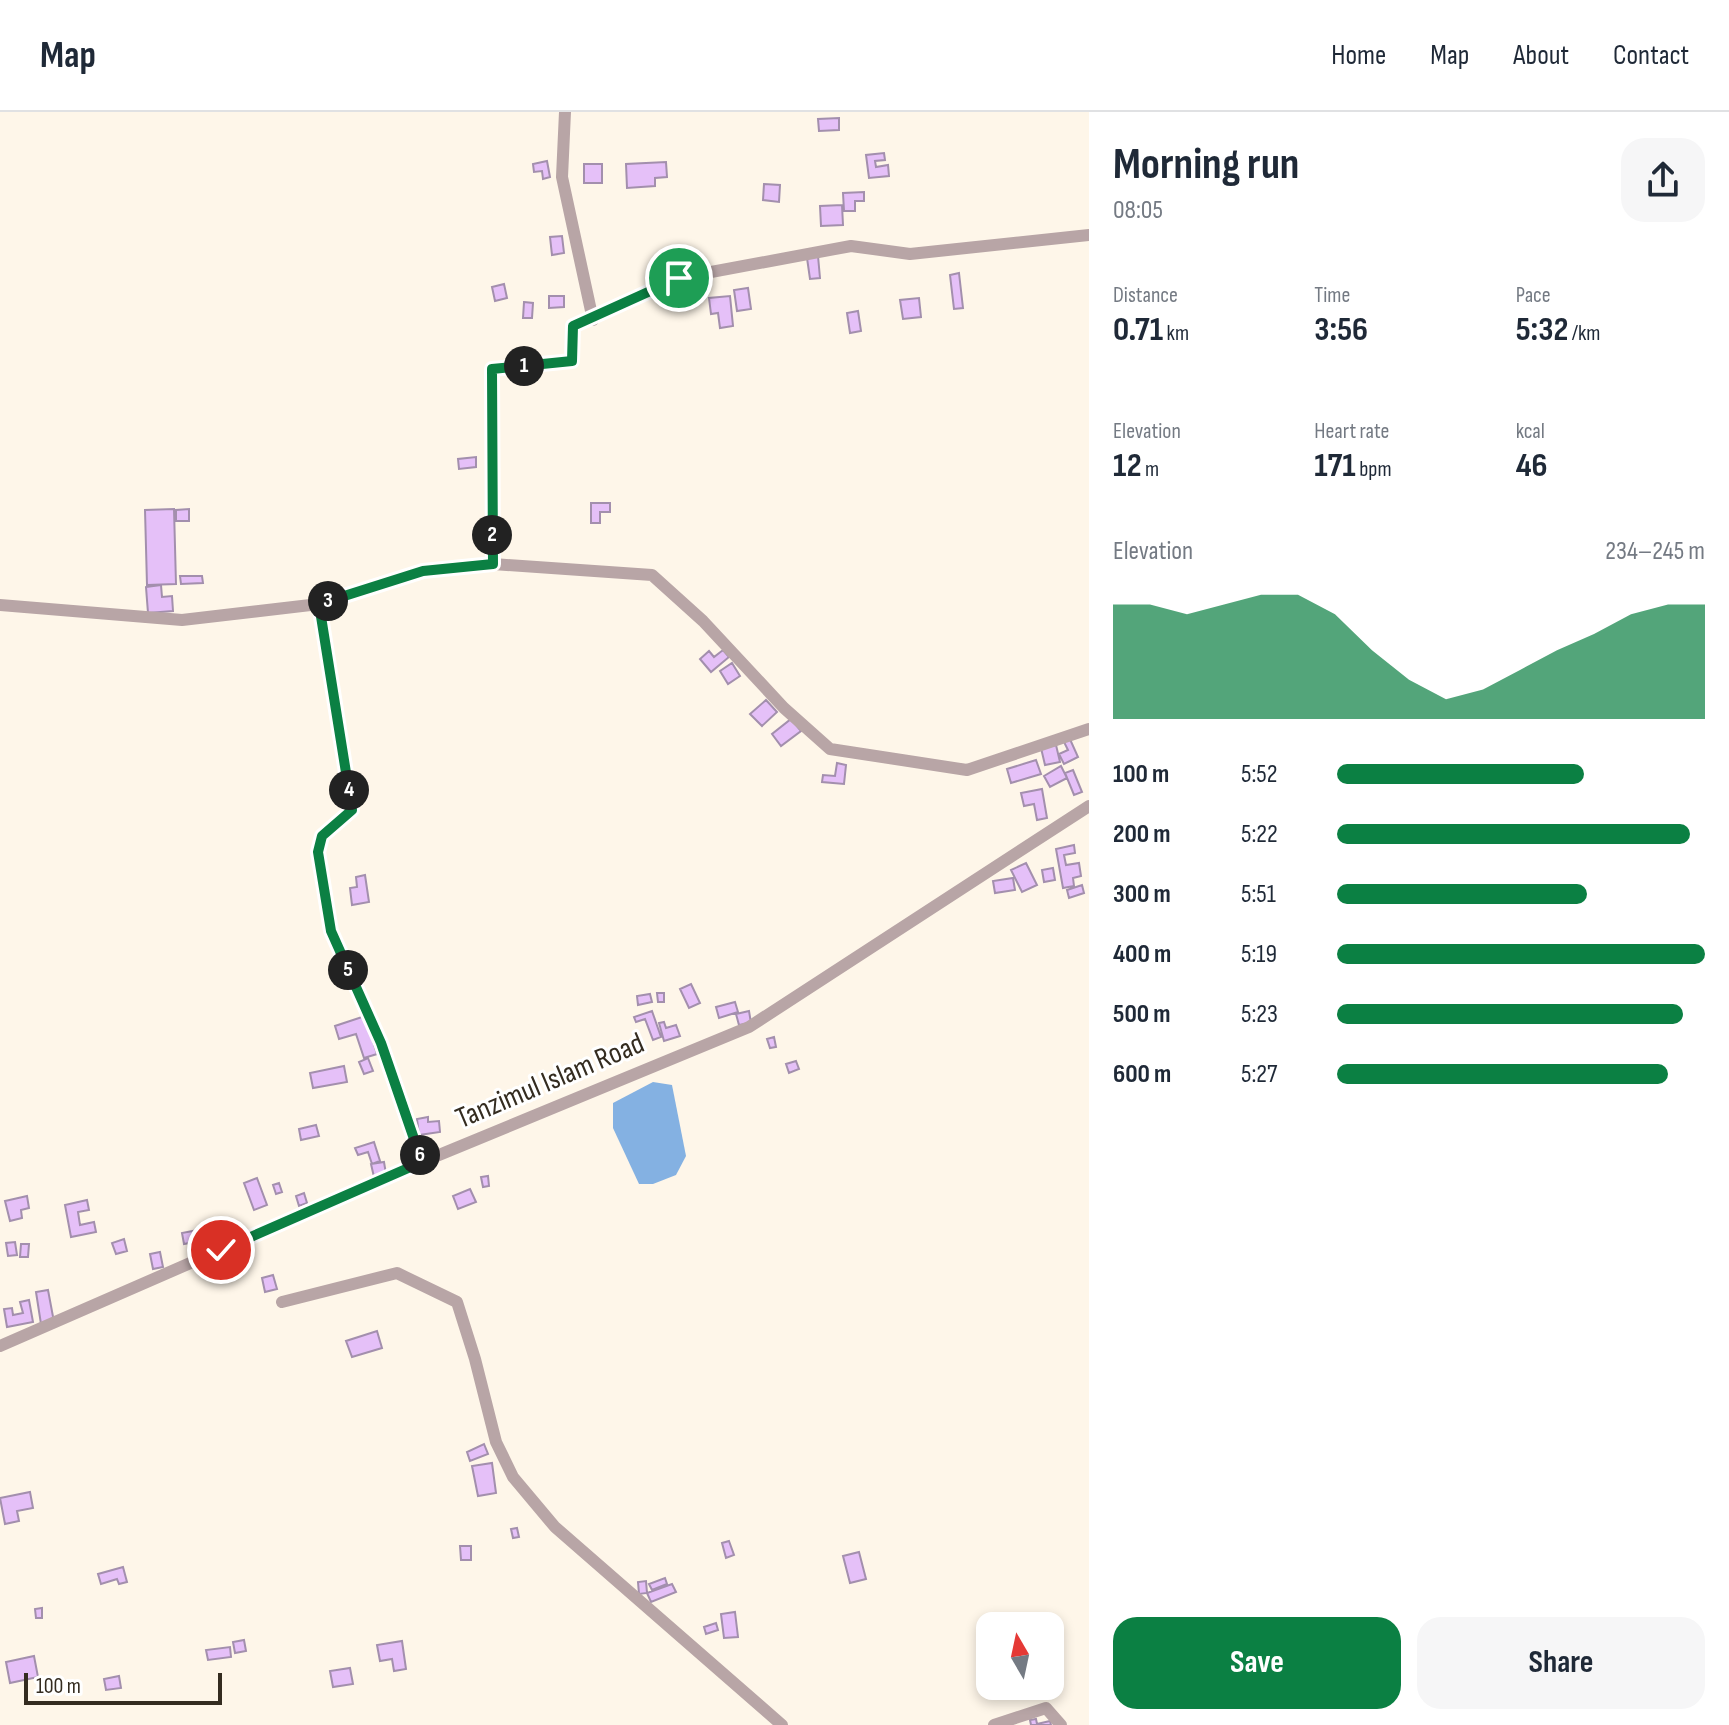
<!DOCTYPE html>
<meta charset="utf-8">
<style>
:root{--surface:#fff;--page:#f6f6f7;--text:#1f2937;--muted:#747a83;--line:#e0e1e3;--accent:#0b8043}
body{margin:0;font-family:"Sofia Sans Condensed",sans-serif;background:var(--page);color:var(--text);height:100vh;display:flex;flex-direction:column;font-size:30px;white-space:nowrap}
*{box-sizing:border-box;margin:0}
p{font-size:26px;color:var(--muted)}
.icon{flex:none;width:44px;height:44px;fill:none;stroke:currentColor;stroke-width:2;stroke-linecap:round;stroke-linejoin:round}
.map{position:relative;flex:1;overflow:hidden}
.details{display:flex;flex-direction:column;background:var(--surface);width:640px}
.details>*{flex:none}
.needle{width:52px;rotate:351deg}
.tools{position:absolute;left:976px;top:1500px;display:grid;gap:16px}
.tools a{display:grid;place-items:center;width:88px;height:88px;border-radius:16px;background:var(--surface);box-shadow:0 4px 12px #0003;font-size:40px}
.scale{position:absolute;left:24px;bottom:20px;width:198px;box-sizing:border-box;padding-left:8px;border:4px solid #342c20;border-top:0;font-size:22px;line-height:28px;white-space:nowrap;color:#342c20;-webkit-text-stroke:6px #fff;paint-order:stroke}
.pin{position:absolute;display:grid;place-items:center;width:68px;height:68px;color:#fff;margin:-34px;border:4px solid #fff;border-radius:50%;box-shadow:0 2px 8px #0007}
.km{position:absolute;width:40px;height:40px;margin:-20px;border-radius:50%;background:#222;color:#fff;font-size:22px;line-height:40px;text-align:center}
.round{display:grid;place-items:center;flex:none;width:84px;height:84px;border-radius:24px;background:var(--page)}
.overview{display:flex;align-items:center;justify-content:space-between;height:136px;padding:0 24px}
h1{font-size:44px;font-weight:700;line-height:60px}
.metrics{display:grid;grid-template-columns:repeat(3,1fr);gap:12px;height:136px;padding:8px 24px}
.metrics div{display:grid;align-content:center}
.metrics b{font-size:34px;font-weight:700}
.metrics small{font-size:22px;font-weight:400}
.metrics p{font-size:22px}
.chart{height:224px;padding:16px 24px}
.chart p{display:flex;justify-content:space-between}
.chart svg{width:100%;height:144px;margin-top:8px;fill:var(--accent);opacity:.7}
.cta{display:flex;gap:16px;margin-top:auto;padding:16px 24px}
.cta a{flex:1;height:92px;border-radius:24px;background:var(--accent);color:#fff;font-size:32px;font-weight:700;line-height:92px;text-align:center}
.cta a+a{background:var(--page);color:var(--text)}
ul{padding:0 24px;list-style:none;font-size:26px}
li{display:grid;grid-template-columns:128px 96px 1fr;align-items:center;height:60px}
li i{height:20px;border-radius:10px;background:var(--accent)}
header{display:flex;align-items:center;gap:48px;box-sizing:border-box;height:112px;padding:0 40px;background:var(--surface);border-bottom:2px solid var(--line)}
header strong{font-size:38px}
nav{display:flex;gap:44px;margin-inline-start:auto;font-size:28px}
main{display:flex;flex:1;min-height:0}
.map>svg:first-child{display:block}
</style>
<header>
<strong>Map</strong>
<nav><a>Home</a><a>Map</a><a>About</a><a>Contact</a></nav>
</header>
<main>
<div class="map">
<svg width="1089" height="1613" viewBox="0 0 1089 1613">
<rect width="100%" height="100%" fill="#fef6e9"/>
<!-- water -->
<path fill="#84b1e2" d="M653 970 672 973 686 1044 676 1063 653 1072H639L613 1016V991Z"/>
<!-- building -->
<path fill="#e5c0f8" stroke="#a38fad" stroke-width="2" d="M839 6V18L819 19 818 7Z
M884 41 885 48 875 49 876 55 888 53 889 64 869 66 866 43Z
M547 49 550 65 543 67 542 59 534 60 533 52Z
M666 50 667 65 655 66V74L627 76 626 52Z
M584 52H602V71H584Z
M764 72 780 73 779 90 763 88Z
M864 80V89H855V99H844L843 81Z
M842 93 843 113 821 114 820 94Z
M562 124 564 141 552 143 550 125Z
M818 144 820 166 810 167 807 146Z
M959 161 963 196 954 197 950 163Z
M504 172 507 186 495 189 492 175Z
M685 175 687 182 675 184 673 178Z
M748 176 751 197 737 199 734 178Z
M549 184H564V195L549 196Z
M730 184 733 214 720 216 718 201 711 202 709 186Z
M919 186 921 205 903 207 900 188Z
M524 190 533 191 532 206H523Z
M858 199 861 219 850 221 847 201Z
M476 345V355L459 357 458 347Z
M591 391H610V400H600V411H591Z
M174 397 176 472 147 473 145 398Z
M189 397V409H176V398Z
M180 464H202L203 471 181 472Z
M161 473 162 485 172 484 173 499 148 501 146 475Z
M723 538 729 545 711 560 700 547 709 539 714 545Z
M732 551 740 564 728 572 720 559Z
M766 588 777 600 762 614 750 602Z
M791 607 801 619 781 634 772 622Z
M1069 625 1078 645 1064 652 1059 642 1068 638 1063 628Z
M1056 633 1060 650 1045 653 1041 636Z
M1036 648 1041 662 1011 671 1007 657Z
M837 651 846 653 844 672 822 670 823 663 835 664Z
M1061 654 1067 666 1050 675 1044 664Z
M1073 658 1082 680 1074 683 1065 661Z
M1042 677 1047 706 1037 708 1034 692 1024 694 1021 681Z
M1074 733 1075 741 1064 743 1066 753 1079 751 1081 764 1073 766 1074 774 1063 776 1056 737Z
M1026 751 1037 773 1022 780 1011 758Z
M1053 756 1055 768 1044 770 1042 758Z
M365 763 369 790 352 793 350 776 357 775 356 765Z
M1013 766 1015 778 995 781 993 769Z
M1082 773 1084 781 1069 786 1067 778Z
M691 872 700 891 689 896 680 877Z
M657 881H664V890H658Z
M650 882 652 890 638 893 637 884Z
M735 890 738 900 719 906 716 895Z
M652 899 661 925 653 928 645 907 636 910 634 905Z
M749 899 751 911 739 913 736 902Z
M365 904 377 942 364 946 356 922 339 927 335 914Z
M664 910 666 916 676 913 680 924 664 929 659 911Z
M774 925 776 935 770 936 767 927Z
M368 946 373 959 364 962 359 950Z
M796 949 799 957 789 961 786 952Z
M344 954 347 970 313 976 310 961Z
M428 1005V1010L439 1009 440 1020 419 1023 417 1007Z
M316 1013 319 1024 301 1028 299 1017Z
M374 1030 380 1049 372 1052 368 1040 358 1043 355 1036Z
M384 1050 386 1062 374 1065 371 1052Z
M488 1064 489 1074 483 1075 481 1065Z
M257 1066 267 1093 254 1098 244 1071Z
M279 1071 282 1080 276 1082 273 1073Z
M470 1077 476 1090 458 1097 453 1084Z
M304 1081 307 1091 299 1094 296 1084Z
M27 1084 29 1096 21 1098 22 1106 10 1109 5 1089Z
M87 1088 89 1098 78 1100 80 1113 94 1110 96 1120 71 1125 65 1093Z
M198 1118 200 1129 184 1132 182 1121Z
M124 1127 127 1139 116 1142 112 1131Z
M15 1130 17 1143 8 1144 6 1131Z
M21 1132H29L28 1145H20Z
M160 1140 163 1155 153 1157 150 1142Z
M273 1163 277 1177 265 1180 262 1166Z
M48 1178 54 1210 41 1212 36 1180Z
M29 1188 33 1210 7 1215 4 1197 12 1196 13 1203 23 1201 20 1190Z
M377 1219 382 1236 352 1245 346 1229Z
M484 1332 488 1342 470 1349 467 1340Z
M492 1351 496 1381 478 1384 472 1354Z
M30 1380 33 1396 17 1399 19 1409 5 1412 0 1386Z
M517 1416 519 1425 513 1426 511 1417Z
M729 1429 734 1443 726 1446 722 1431Z
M460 1434H471V1448H461Z
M859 1440 866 1467 850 1471 843 1444Z
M123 1455 127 1470 119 1472 117 1467 101 1472 98 1462Z
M665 1466 667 1472 652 1478 649 1472Z
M646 1469 647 1481 639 1482 638 1470Z
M672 1472 676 1480 651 1490 647 1481Z
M42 1496V1506H36L35 1497Z
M735 1500 738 1525 724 1526 721 1502Z
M716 1511 718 1518 706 1522 704 1515Z
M244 1528 246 1539 235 1541 233 1530Z
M402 1529 406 1557 394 1559 392 1547 380 1549 377 1533Z
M230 1535 231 1545 208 1548 206 1538Z
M34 1544 38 1565 10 1571 6 1550Z
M350 1556 353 1572 333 1575 330 1559Z
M119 1564 121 1576 106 1578 104 1567Z
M1036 1607 1037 1612 1050 1609 1051 1613H1031L1030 1608Z"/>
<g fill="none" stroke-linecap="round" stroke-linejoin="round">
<!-- minor -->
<path stroke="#b8a5a6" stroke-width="12" d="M565 0 562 65 593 208
M493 452 492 257 572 249 573 214 679 166 851 134 910 142 1089 123
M319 492 352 698 322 724 318 740 331 819 381 931 422 1050
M0 493 182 508 319 492 423 459 493 452 652 463 703 509 784 596 830 637 967 658 1089 617
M282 1190 397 1161 457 1190 475 1247 496 1330 513 1365 555 1415 782 1613
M0 1234 422 1050 749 915 1089 694
M994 1613 1046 1596 1061 1613"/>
</g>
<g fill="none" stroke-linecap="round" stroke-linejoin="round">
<!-- route casing -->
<g stroke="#fff" stroke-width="16">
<path id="route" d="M221 1138 422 1050 381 931 331 819 318 740 322 724 352 698 319 492 423 459 493 452 492 257 572 249 573 214 679 166"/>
</g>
<!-- route -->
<use href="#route" stroke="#0b8043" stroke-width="10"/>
</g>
<g text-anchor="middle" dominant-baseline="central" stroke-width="6" stroke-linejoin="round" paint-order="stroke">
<!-- street labels -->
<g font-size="30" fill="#342c20" stroke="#fff">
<text transform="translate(550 969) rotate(-23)">Tanzimul Islam Road</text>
</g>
</g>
</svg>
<div class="tools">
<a><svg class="needle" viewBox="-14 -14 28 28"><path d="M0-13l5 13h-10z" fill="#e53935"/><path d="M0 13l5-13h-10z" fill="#747a83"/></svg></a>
</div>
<div class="scale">100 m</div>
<div class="pin" style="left:679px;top:166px;background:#1e9e55"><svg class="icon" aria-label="arrive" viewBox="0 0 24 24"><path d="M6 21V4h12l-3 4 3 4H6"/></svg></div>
<div class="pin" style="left:221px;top:1138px;background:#d93025"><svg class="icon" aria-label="check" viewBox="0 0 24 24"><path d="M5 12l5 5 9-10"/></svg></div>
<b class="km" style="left:524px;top:254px">1</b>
<b class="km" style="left:492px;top:423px">2</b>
<b class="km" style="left:328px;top:489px">3</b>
<b class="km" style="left:349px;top:678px">4</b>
<b class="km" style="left:348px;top:858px">5</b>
<b class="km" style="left:420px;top:1043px">6</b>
</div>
<section class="details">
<div class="overview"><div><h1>Morning run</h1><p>08:05</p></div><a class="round"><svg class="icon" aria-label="share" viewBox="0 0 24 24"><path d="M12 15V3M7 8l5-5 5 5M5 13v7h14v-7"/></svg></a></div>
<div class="metrics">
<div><p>Distance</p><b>0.71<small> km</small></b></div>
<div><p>Time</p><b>3:56</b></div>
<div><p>Pace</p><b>5:32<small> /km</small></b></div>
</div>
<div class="metrics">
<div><p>Elevation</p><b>12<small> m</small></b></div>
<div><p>Heart rate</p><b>171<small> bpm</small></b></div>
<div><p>kcal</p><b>46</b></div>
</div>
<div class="chart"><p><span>Elevation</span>234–245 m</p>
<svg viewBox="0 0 160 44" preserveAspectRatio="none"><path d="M0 44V9L10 9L20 12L30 9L40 6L50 6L60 12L70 23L80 32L90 38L100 35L110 29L120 23L130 18L140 12L150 9L160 9V44z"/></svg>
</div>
<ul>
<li><b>100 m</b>5:52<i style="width:67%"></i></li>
<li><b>200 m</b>5:22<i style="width:96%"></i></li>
<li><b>300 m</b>5:51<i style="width:68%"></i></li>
<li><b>400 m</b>5:19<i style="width:100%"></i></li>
<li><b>500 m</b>5:23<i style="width:94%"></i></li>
<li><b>600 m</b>5:27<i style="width:90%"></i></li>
</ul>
<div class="cta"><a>Save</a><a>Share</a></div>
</section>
</main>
